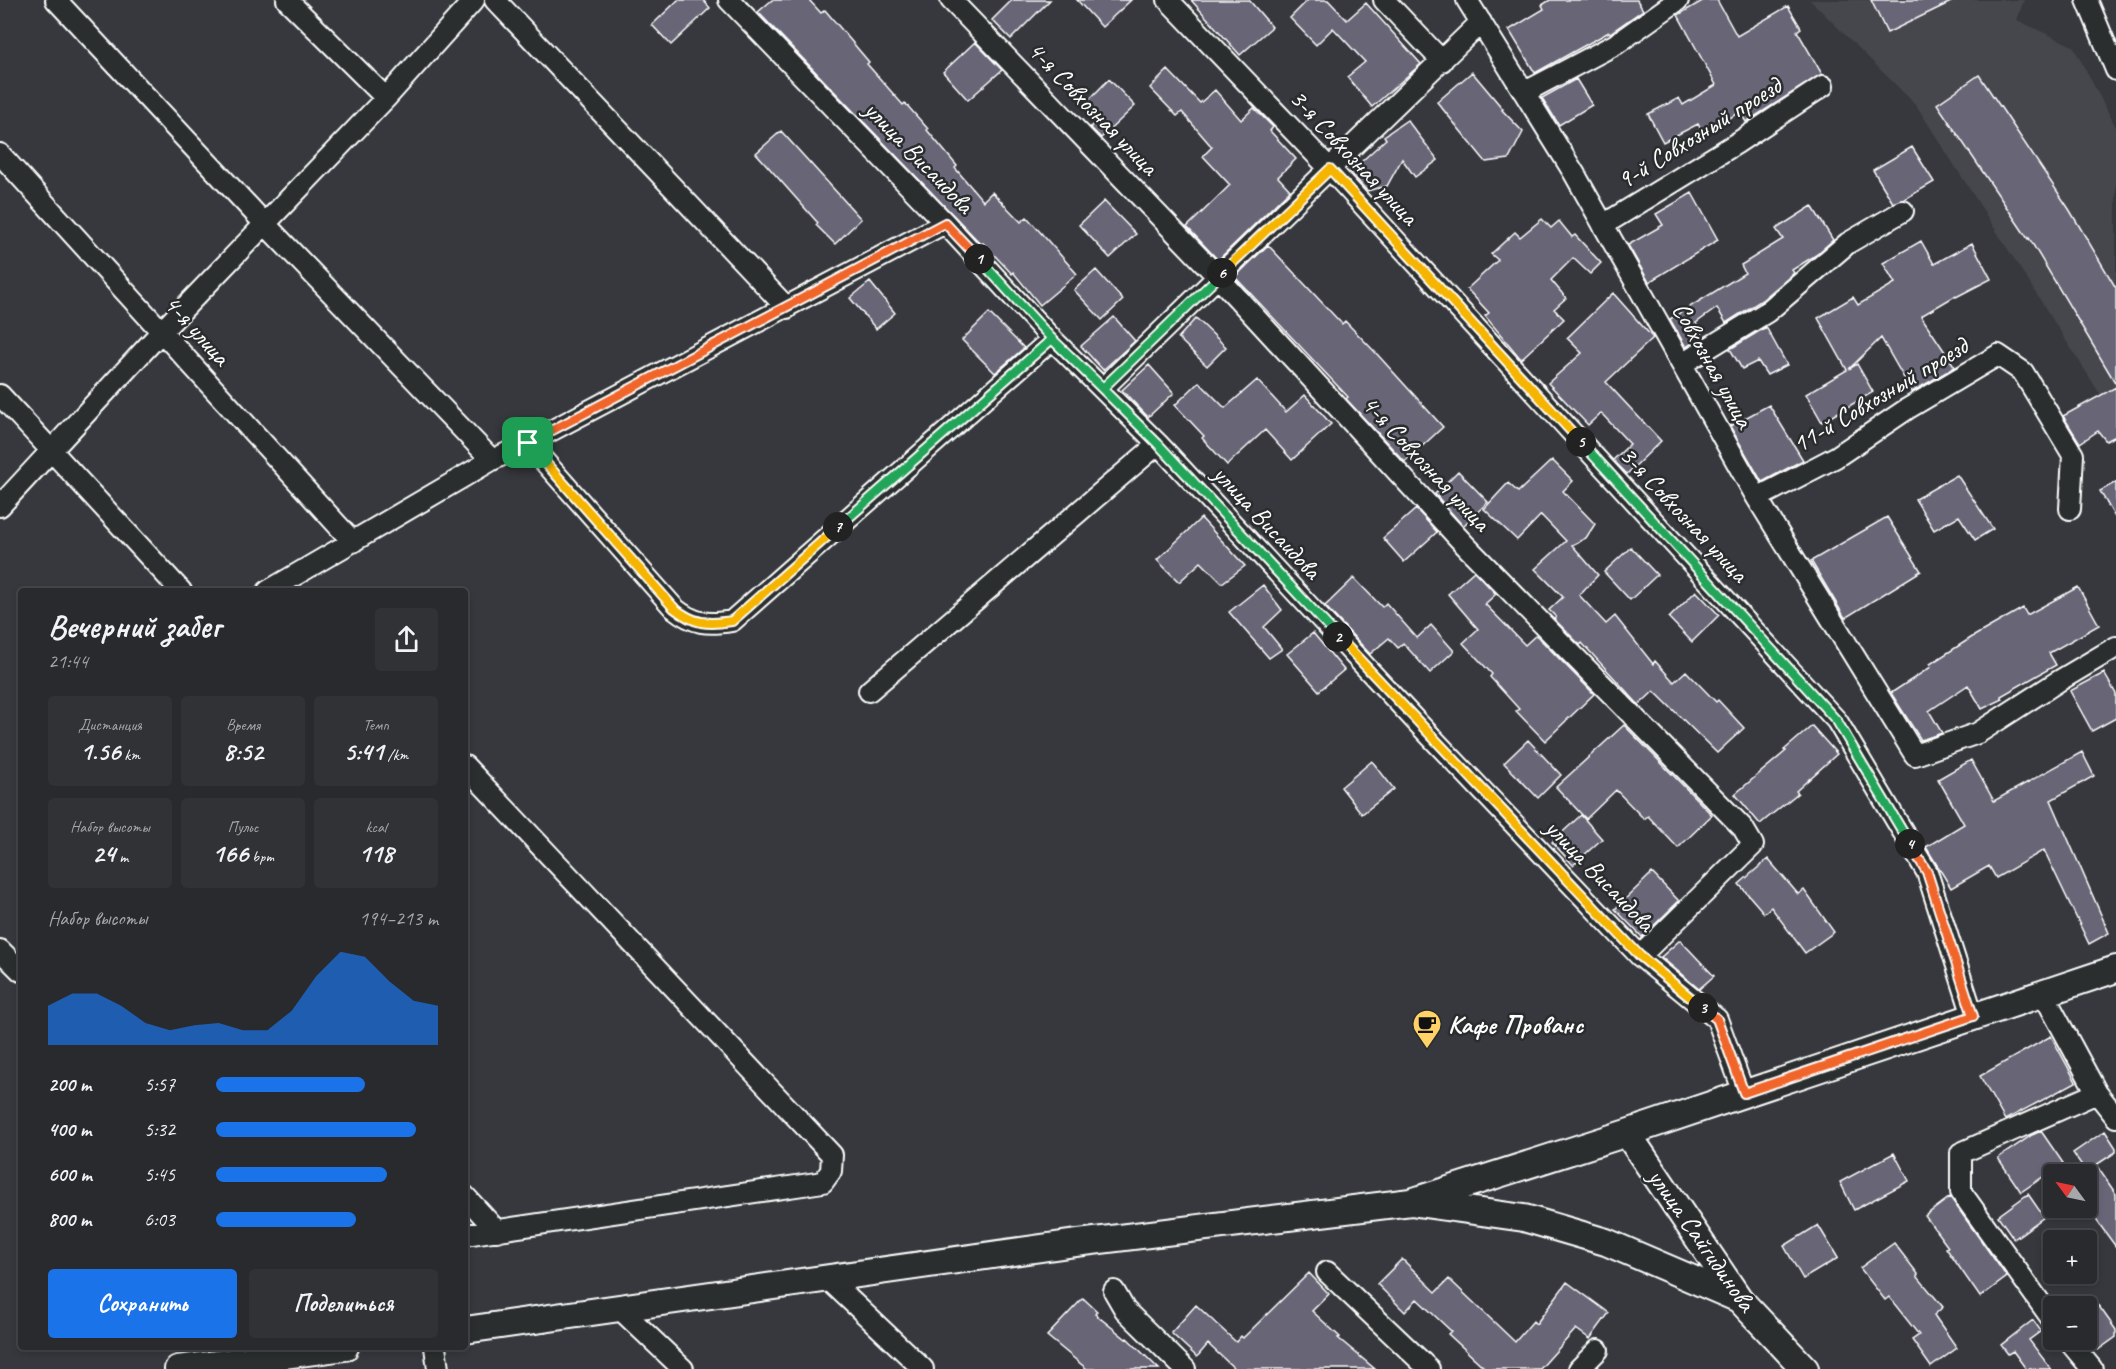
<!DOCTYPE html>
<html lang="ru">
<meta charset="utf-8">
<style>
:root{--surface:#282a2e;--page:#303236;--text:#f1f3f6;--muted:#a5a7aa;--line:#44464a;--accent:#1a73e8}
body{margin:0;font-family:Caveat,sans-serif;background:var(--page);color:var(--text);height:100vh;display:flex;flex-direction:column;font-size:22px;white-space:nowrap}
*{box-sizing:border-box;margin:0}
p{font-size:20px;color:var(--muted)}
.icon{flex:none;width:33px;height:33px;fill:none;stroke:currentColor;stroke-width:2;stroke-linecap:round;stroke-linejoin:round}
.map{position:relative;flex:1;overflow:hidden}
.details{position:absolute;left:18px;top:588px;width:450px;height:762px;display:flex;flex-direction:column;background:var(--surface);border-radius:6px;box-shadow:0 3px 9px #0003,0 0 0 2px var(--line)}
.details>*{flex:none}
.needle{width:39px;rotate:303deg}
.controls{position:absolute;left:2043px;top:1164px;display:grid;gap:12px}
.controls a{display:grid;place-items:center;width:54px;height:54px;border-radius:6px;background:var(--surface);box-shadow:0 3px 9px #0003,0 0 0 2px var(--line);font-size:30px}
.pin{position:absolute;display:grid;place-items:center;width:51px;height:51px;color:#fff;margin:-26px;border-radius:12px;box-shadow:0 3px 9px #0006}
.km{position:absolute;width:30px;height:30px;margin:-15px;border-radius:50%;background:#222;color:#fff;font-size:16px;line-height:30px;text-align:center}
.round{display:grid;place-items:center;flex:none;width:63px;height:63px;border-radius:6px;background:var(--page)}
.overview{display:flex;align-items:center;justify-content:space-between;height:102px;padding:0 30px}
h1{font-size:33px;font-weight:700;line-height:45px}
.stats{display:grid;grid-template-columns:repeat(3,1fr);gap:9px;height:102px;padding:6px 30px}
.stats div{display:grid;align-content:center;border-radius:6px;background:var(--page);text-align:center}
.stats b{font-size:26px;font-weight:700}
.stats small{font-size:16px;font-weight:400}
.stats p{font-size:16px}
.chart{height:168px;padding:12px 30px}
.chart p{display:flex;justify-content:space-between}
.chart svg{width:100%;height:108px;margin-top:6px;fill:var(--accent);opacity:.7}
.action{display:flex;gap:12px;margin-top:auto;padding:12px 30px}
.action a{flex:1;height:69px;border-radius:6px;background:var(--accent);color:#fff;font-size:24px;font-weight:700;line-height:69px;text-align:center}
.action a+a{background:var(--page);color:var(--text)}
ul{padding:0 30px;list-style:none;font-size:20px}
li{display:grid;grid-template-columns:96px 72px 1fr;align-items:center;height:45px}
li i{height:15px;border-radius:8px;background:var(--accent)}
.map>svg:first-child{display:block}
</style>
<div class="map">
<svg width="2116" height="1369" viewBox="0 0 2116 1369">
<rect width="100%" height="100%" fill="#36383d"/>
<filter id="ink" filterUnits="userSpaceOnUse"><feTurbulence type="fractalNoise" baseFrequency=".0167" numOctaves="2"/><feDisplacementMap in="SourceGraphic" scale="12" xChannelSelector="R" yChannelSelector="G"/><feConvolveMatrix kernelMatrix="1 2 1 2 8 2 1 2 1" color-interpolation-filters="sRGB"/></filter>
<g filter="url(#ink)">
<!-- built -->
<path fill="#45464e" d="M1810 0H2024L2017 20 2073 46 2116 127V419L1916 105Z"/>
<!-- building -->
<path fill="#686577" stroke="#fff" stroke-width="1.5" d="M678 0H703L710 8 671 45 652 25Z
M772 0H809L821 13 825 10 869 62 867 64 903 105 905 103 928 129 927 130 957 166 955 168 983 201 992 192 1021 222 1027 217 1077 274 1040 305 1013 272 1012 274 983 243 981 244 758 12Z
M1012 0H1050L1011 39 992 20Z
M1077 0H1131L1102 27Z
M1191 0H1249L1272 27 1240 55Z
M1308 0H1328L1347 20 1366 3 1421 64 1372 107 1347 77 1365 62 1333 28 1316 45 1290 18Z
M1550 0H1637L1643 10 1610 33 1609 32 1535 73 1509 30 1544 9 1542 5Z
M1704 0H1717L1737 36 1788 6 1801 28 1797 31 1822 74 1746 122 1740 112 1703 133 1698 124 1663 142 1648 114 1679 98 1683 105 1716 85 1678 15Z
M1871 0H1955L1887 33Z
M975 42 1002 70 968 100 943 72Z
M1168 70 1200 103 1215 90 1241 120 1254 108 1273 127 1270 131 1296 159 1278 177 1290 190 1218 260 1187 227 1230 185 1203 156 1212 147 1182 112 1177 116 1150 88Z
M1472 72 1503 109 1502 110 1523 132 1509 159 1486 162 1437 102Z
M1979 75 2069 209 2116 288V384L2029 238 2028 239 1937 104Z
M1109 79 1135 106 1101 138 1090 127 1101 118 1085 104Z
M1576 79 1592 105 1559 125 1542 98Z
M1407 120 1438 160 1415 177 1402 159 1387 186 1367 191 1350 172 1386 139 1384 136Z
M781 131 861 219 835 244 816 225 818 223 756 153Z
M1912 147 1934 182 1905 199 1893 203 1873 170Z
M1692 193 1718 240 1649 282 1628 245 1663 225 1656 214Z
M1104 201 1136 234 1110 258 1079 225Z
M1812 206 1833 240 1816 255 1792 270 1794 273 1762 300 1726 323 1717 308 1696 323 1703 337 1686 347 1670 319 1745 273 1741 265 1783 239 1776 229Z
M1542 219 1551 228 1559 221 1572 237 1575 235 1601 263 1590 274 1573 258 1551 280 1566 298 1554 309 1564 319 1521 359 1485 316 1489 313 1467 289 1498 260 1491 254 1515 232 1520 237Z
M1921 241 1934 264 1972 243 1991 279 1956 297 1955 296 1921 316 1955 367 1912 392 1881 338 1849 369 1857 364 1873 392 1822 422 1806 394 1847 370 1818 318 1853 297 1858 305 1895 283 1883 263Z
M1268 245 1342 324 1345 321 1376 353 1443 427 1405 462 1346 399 1348 397 1235 277Z
M1096 270 1123 300 1102 320 1074 290Z
M870 282 895 313 876 329 850 298Z
M1613 293 1653 338 1606 382 1661 441 1627 474 1613 460 1630 444 1601 413 1588 425 1548 383 1582 353 1567 338Z
M989 313 1024 348 995 373 962 340Z
M1114 317 1135 341 1103 370 1081 346Z
M1196 318 1226 347 1207 366 1178 338Z
M1766 327 1787 365 1767 375 1758 361 1742 369 1730 349Z
M1149 365 1174 393 1148 417 1122 390Z
M1257 380 1286 412 1305 395 1331 424 1292 460 1265 430 1227 465 1202 438 1204 436 1175 405 1199 382 1225 408Z
M2116 387V436L2106 441 2098 431 2080 443 2063 416Z
M1769 405 1803 460 1762 482 1730 426Z
M1552 460 1573 481 1563 491 1595 524 1586 538 1572 545 1598 575 1579 595 1606 624 1615 616 1653 664 1655 661 1674 682 1686 671 1716 702 1718 700 1744 728 1717 753 1654 691 1639 705 1582 643 1580 645 1554 619 1556 617 1549 610 1563 597 1535 569 1566 541 1541 515 1517 540 1484 509 1508 483 1518 492Z
M1458 471 1488 502 1463 526 1435 494Z
M1957 475 1993 529 1975 540 1959 516 1934 530 1915 499Z
M2116 482V519L2100 491Z
M1416 509 1437 532 1404 562 1383 538Z
M1887 517 1921 571 1845 618 1811 561Z
M1201 518 1245 566 1222 583 1201 562 1179 582 1157 560Z
M1631 547 1657 575 1630 600 1604 572Z
M1474 571 1496 594 1485 604 1525 645 1536 635 1594 694 1545 741 1516 711 1519 709 1490 677 1492 674 1463 643 1478 629 1448 594Z
M1354 578 1382 607 1386 603 1417 638 1431 625 1454 651 1430 673 1403 643 1398 648 1389 638 1370 654 1325 606Z
M1263 585 1282 610 1264 627 1282 649 1269 658 1229 612Z
M2078 587 2099 625 2049 653 2056 665 2001 696 2003 699 1982 709 1968 685 1929 711 1942 733 1921 740 1891 693 1931 667 1930 664 1974 636 2023 608 2027 615Z
M1696 591 1719 615 1692 642 1669 618Z
M1313 633 1344 670 1319 691 1287 654Z
M2104 673 2116 694V718L2092 731 2070 691Z
M1624 725 1712 815 1678 848 1648 816 1644 819 1616 790 1586 819 1556 787Z
M1812 726 1837 754 1796 791 1798 793 1760 824 1735 794 1786 751 1784 750Z
M1528 740 1561 775 1538 798 1504 763Z
M2082 752 2094 776 2051 800 2109 933 2089 944 2044 850 1996 878 1989 866 1951 888 1926 847 1964 824 1938 779 1971 760 1994 801Z
M1372 761 1394 789 1362 814 1341 787Z
M1581 815 1602 839 1573 865 1552 842Z
M1768 859 1798 894 1804 890 1834 932 1805 953 1771 907 1764 913 1739 884Z
M1652 873 1679 901 1642 937 1615 909Z
M1680 940 1714 976 1699 989 1661 957Z
M2051 1036 2076 1082 2005 1120 1980 1076Z
M2041 1131 2063 1163 2021 1192 1998 1158 2032 1135Z
M2105 1131 2116 1148V1152L2096 1165 2116 1194V1247L2086 1206V1171L2073 1153Z
M1894 1153 1909 1181 1854 1210 1840 1182Z
M2028 1194 2044 1217 2014 1239 1998 1216Z
M1950 1197 2007 1277 1980 1297 1946 1248 1948 1247 1925 1216Z
M1818 1225 1838 1258 1803 1279 1784 1246Z
M1894 1243 1918 1274 1917 1276 1943 1307 1934 1315 1957 1348 1931 1367 1912 1340 1919 1335 1889 1297 1885 1300 1860 1268Z
M1402 1259 1436 1292 1449 1279 1515 1342 1533 1321 1536 1324 1567 1282 1609 1313 1590 1339 1576 1329 1540 1369H1486L1448 1334 1451 1331 1417 1299 1405 1312 1377 1284Z
M1309 1273 1329 1294 1312 1311 1340 1337 1338 1338 1375 1369H1235L1208 1344 1197 1357 1171 1333 1196 1305 1236 1342 1241 1336 1243 1338Z
M1083 1298 1097 1311 1095 1314 1126 1339 1127 1338 1159 1369H1087L1047 1336Z
M2096 1302 2116 1330V1337L2098 1350 2086 1333V1308Z
M2033 1320 2041 1331 2029 1340 2051 1369H2026L2013 1351 2008 1354 2001 1345Z"/>
<g fill="none" stroke-linecap="round" stroke-linejoin="round">
<!-- minor casing -->
<g stroke="#fff" stroke-width="24">
<path id="minor" d="M56 0 265 224 492 460
M287 0 386 98
M495 0 787 308
M729 0 945 223 1052 339 1158 444 1415 720 1640 956 1717 1019 1744 1093
M951 0 1218 277 1465 545 1743 828 1753 845 1640 956
M1168 0 1330 169 1837 721 1927 872 1973 1016
M1384 0 1442 61
M1467 0 1574 173 1757 498 1915 755 1978 733 2057 682 2116 647
M2087 0 2116 70
M1525 92 1616 44 1678 0
M0 154 353 542
M1603 225 1737 143 1823 86
M1682 364 1767 312 1848 243 1903 211
M1103 388 1481 22
M0 395 181 591
M528 443 674 608C694 624 707 625 732 621L1052 339
M1757 498 1836 457 1907 409 1998 355 2023 372 2073 455 2070 509
M0 506 162 331 386 98 474 0
M268 591 492 460 528 443 945 223
M869 691 1158 444
M465 766 832 1155 831 1171 823 1182 465 1235
M0 950 21 971
M2043 993 2097 1093 2116 1117
M465 1196 497 1231
M1327 1272 1429 1369
M828 1279 923 1369
M1114 1291 1125 1310 1185 1369
M620 1309 683 1369
M2054 1322 1961 1192V1153L2097 1093
M2068 1340 2092 1369
M435 1347 438 1369
M1579 1369 1598 1350"/>
</g>
<!-- major casing -->
<g stroke="#fff" stroke-width="30">
<path id="major" d="M1627 1133 1739 1299 1805 1369
M1417 1203 1524 1218 1606 1242 1739 1299
M465 1330 1069 1244 1411 1202 1627 1133 2116 969
M178 1369 345 1347"/>
</g>
<!-- minor -->
<use href="#minor" stroke="#2a2d2e" stroke-width="20"/>
<!-- major -->
<use href="#major" stroke="#2a2d2e" stroke-width="26"/>
</g>
</g>
<g fill="none" stroke-linecap="round" stroke-linejoin="round" filter="url(#ink)">
<!-- split-1 casing -->
<g stroke="#fff" stroke-width="12">
<path id="split-1" d="M528 443 945 223 979 259"/>
</g>
<!-- split-2 casing -->
<g stroke="#fff" stroke-width="12">
<path id="split-2" d="M979 259 1052 339 1158 444 1338 637"/>
</g>
<!-- split-3 casing -->
<g stroke="#fff" stroke-width="12">
<path id="split-3" d="M1338 637 1640 956 1703 1008"/>
</g>
<!-- split-4 casing -->
<g stroke="#fff" stroke-width="12">
<path id="split-4" d="M1703 1008 1717 1019 1744 1093 1973 1016 1927 872 1910 844"/>
</g>
<!-- split-5 casing -->
<g stroke="#fff" stroke-width="12">
<path id="split-5" d="M1581 442 1837 721 1910 844"/>
</g>
<!-- split-6 casing -->
<g stroke="#fff" stroke-width="12">
<path id="split-6" d="M1222 273 1330 169 1581 442"/>
</g>
<!-- split-7 casing -->
<g stroke="#fff" stroke-width="12">
<path id="split-7" d="M838 527 1052 339 1103 388 1222 273"/>
</g>
<!-- split-8 casing -->
<g stroke="#fff" stroke-width="12">
<path id="split-8" d="M528 443 674 608C694 624 707 625 732 621L838 527"/>
</g>
<!-- split-1 -->
<use href="#split-1" stroke="#f0652b" stroke-width="8"/>
<!-- split-2 -->
<use href="#split-2" stroke="#22a559" stroke-width="8"/>
<!-- split-3 -->
<use href="#split-3" stroke="#f5b400" stroke-width="8"/>
<!-- split-4 -->
<use href="#split-4" stroke="#f0652b" stroke-width="8"/>
<!-- split-5 -->
<use href="#split-5" stroke="#22a559" stroke-width="8"/>
<!-- split-6 -->
<use href="#split-6" stroke="#f5b400" stroke-width="8"/>
<!-- split-7 -->
<use href="#split-7" stroke="#22a559" stroke-width="8"/>
<!-- split-8 -->
<use href="#split-8" stroke="#f5b400" stroke-width="8"/>
</g>
<!-- icons -->
<defs>
<g id="cafe-pin" transform="scale(1.5)"><path d="M0 17L-7.5 6A9.5 9.5 0 1 1 7.5 6Z" fill="#ffd166" stroke="#2a2d2e"/><path d="M-5.5-4.5H6V0H3Q3 3.5 0 3.5H-2.5Q-5.5 3.5-5.5 0ZM3-3.2v2h1.7v-2ZM-6 4.5H4V6H-6Z" fill="#111"/></g>
</defs>
<g fill-rule="evenodd">
<use href="#cafe-pin" x="1427" y="1024"/>
</g>
<g text-anchor="middle" dominant-baseline="central" stroke-width="5" stroke-linejoin="round" paint-order="stroke">
<!-- street labels -->
<g font-size="26" fill="#fff" stroke="#2a2d2e">
<text transform="translate(1093 108) rotate(46)">4-я Совхозная улица</text>
<text transform="translate(1699 133) rotate(-32)">9-й Совхозный проезд</text>
<text transform="translate(919 157) rotate(46)">улица Висаидова</text>
<text transform="translate(1354 157) rotate(47)">3-я Совхозная улица</text>
<text transform="translate(197 330) rotate(48)">4-я улица</text>
<text transform="translate(1713 365) rotate(61)">Совхозная улица</text>
<text transform="translate(1880 395) rotate(-31)">11-й Совхозный проезд</text>
<text transform="translate(1426 463) rotate(47)">4-я Совхозная улица</text>
<text transform="translate(1684 514) rotate(47)">3-я Совхозная улица</text>
<text transform="translate(1267 522) rotate(47)">улица Висаидова</text>
<text transform="translate(1600 875) rotate(46)">улица Висаидова</text>
<text transform="translate(1702 1240) rotate(55)">улица Сайгидинова</text>
</g>
<!-- poi labels -->
<g font-size="26" font-weight="bold" fill="#fff" stroke="#2a2d2e" text-anchor="start">
<text x="1448" y="1024">Кафе Прованс</text>
</g>
</g>
</svg>
<div class="controls">
<a><svg class="needle" viewBox="-14 -14 28 28"><path d="M0-13l5 13h-10z" fill="#e53935"/><path d="M0 13l5-13h-10z" fill="#a5a7aa"/></svg></a>
<a>+</a>
<a>−</a>
</div>
<div class="pin" style="left:528px;top:443px;background:#1e9e55"><svg class="icon" aria-label="arrive" viewBox="0 0 24 24"><path d="M6 21V4h12l-3 4 3 4H6"/></svg></div>
<b class="km" style="left:979px;top:259px">1</b>
<b class="km" style="left:1338px;top:637px">2</b>
<b class="km" style="left:1703px;top:1008px">3</b>
<b class="km" style="left:1910px;top:844px">4</b>
<b class="km" style="left:1581px;top:442px">5</b>
<b class="km" style="left:1222px;top:273px">6</b>
<b class="km" style="left:838px;top:527px">7</b>
<section class="details">
<div class="overview"><div><h1>Вечерний забег</h1><p>21:44</p></div><a class="round"><svg class="icon" aria-label="share" viewBox="0 0 24 24"><path d="M12 15V3M7 8l5-5 5 5M5 13v7h14v-7"/></svg></a></div>
<div class="stats">
<div><p>Дистанция</p><b>1.56<small> km</small></b></div>
<div><p>Время</p><b>8:52</b></div>
<div><p>Темп</p><b>5:41<small> /km</small></b></div>
</div>
<div class="stats">
<div><p>Набор высоты</p><b>24<small> m</small></b></div>
<div><p>Пульс</p><b>166<small> bpm</small></b></div>
<div><p>kcal</p><b>118</b></div>
</div>
<div class="chart"><p><span>Набор высоты</span>194–213 m</p>
<svg viewBox="0 0 160 44" preserveAspectRatio="none"><path d="M0 44V28L10 23L20 23L30 28L40 35L50 38L60 36L70 35L80 38L90 38L100 30L110 16L120 6L130 8L140 18L150 26L160 28V44z"/></svg>
</div>
<ul>
<li><b>200 m</b>5:57<i style="width:67%"></i></li>
<li><b>400 m</b>5:32<i style="width:90%"></i></li>
<li><b>600 m</b>5:45<i style="width:77%"></i></li>
<li><b>800 m</b>6:03<i style="width:63%"></i></li>
</ul>
<div class="action"><a>Сохранить</a><a>Поделиться</a></div>
</section>
</div>
